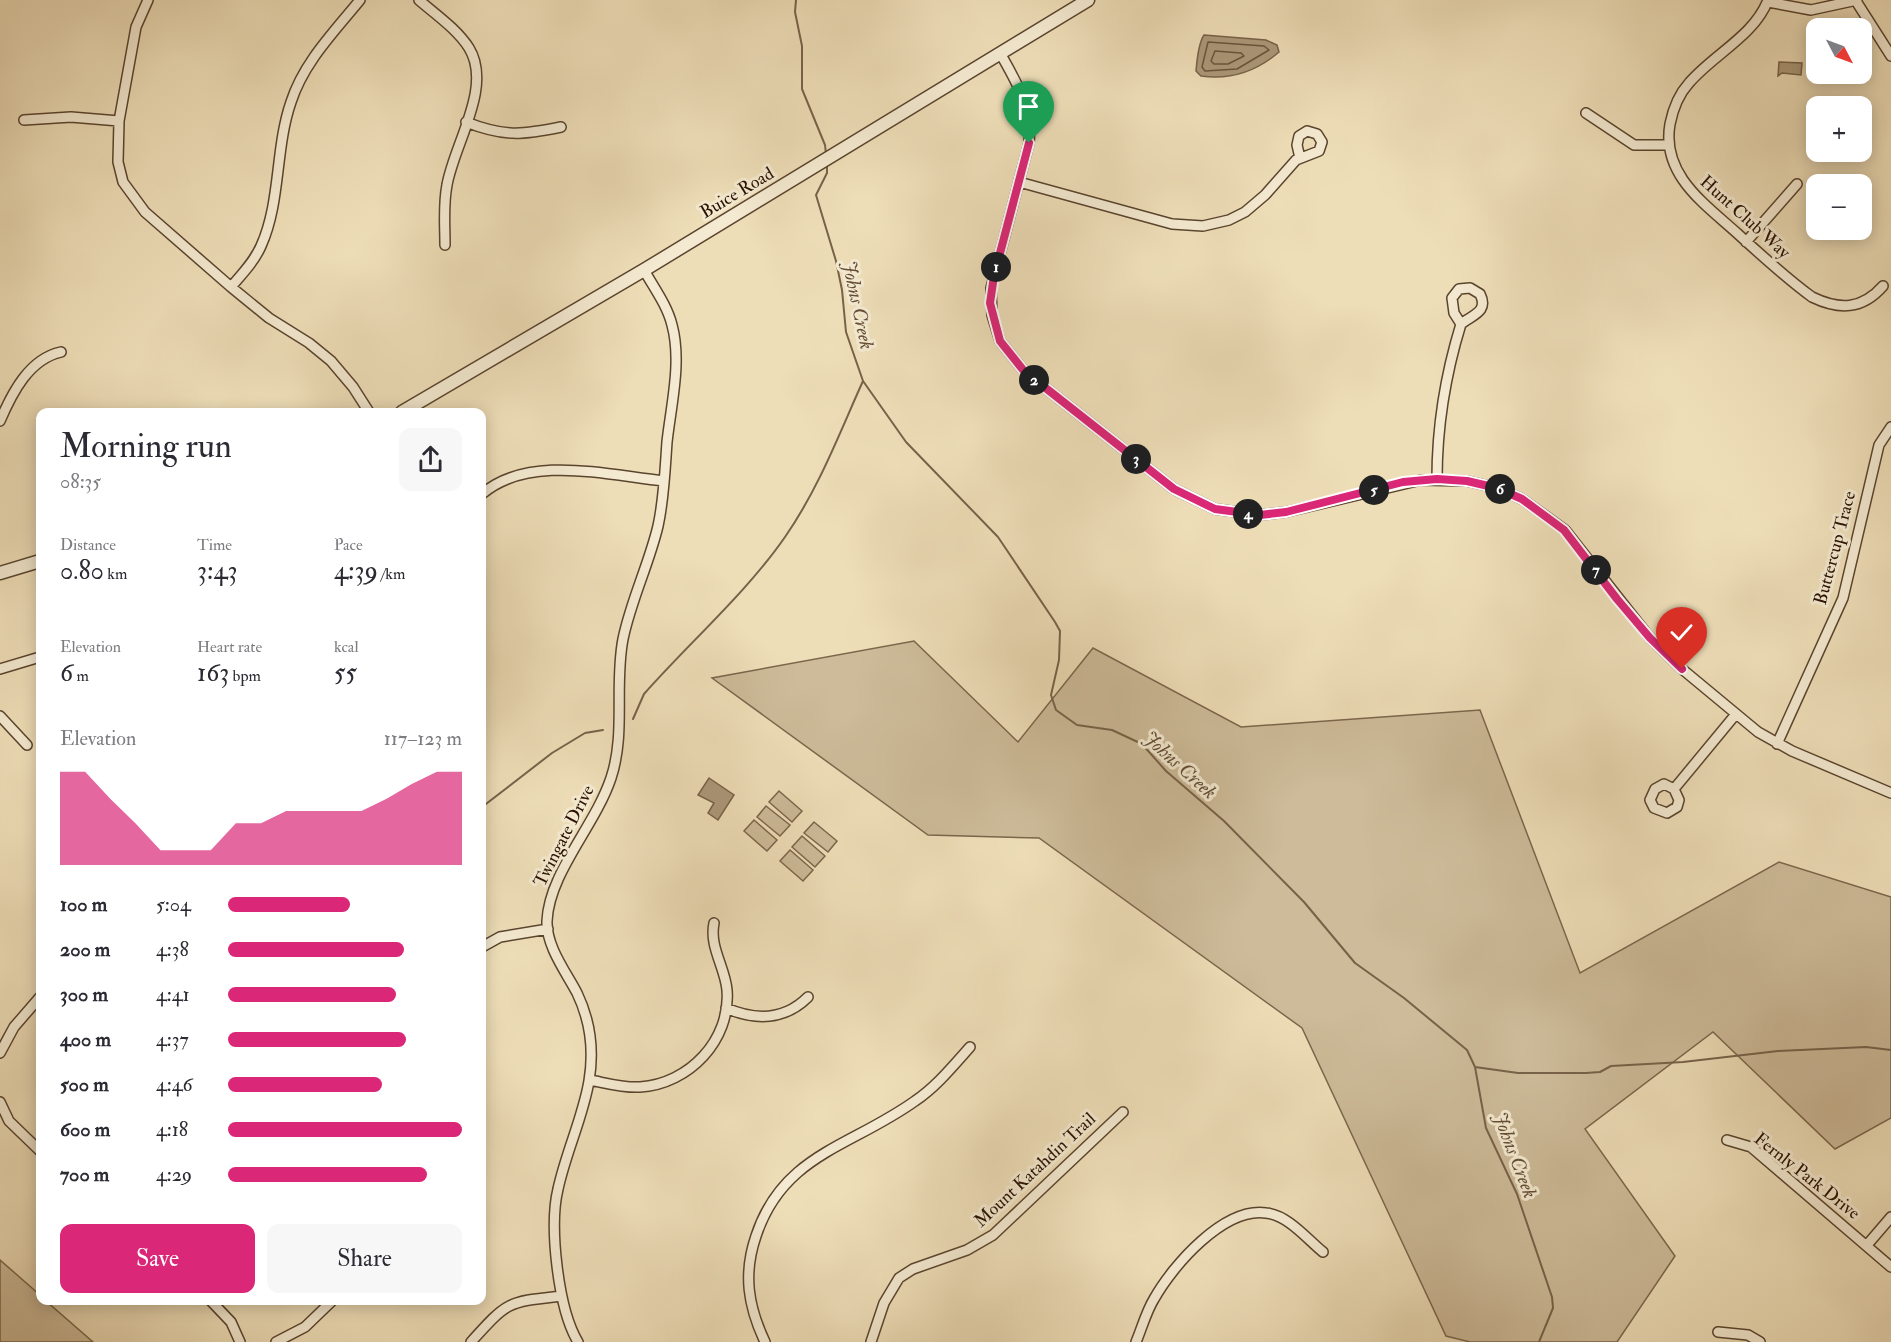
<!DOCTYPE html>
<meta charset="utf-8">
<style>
:root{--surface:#fff;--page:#f7f7f7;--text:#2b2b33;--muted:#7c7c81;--accent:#db2777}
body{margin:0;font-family:"IM FELL Double Pica",serif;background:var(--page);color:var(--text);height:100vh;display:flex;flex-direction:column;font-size:22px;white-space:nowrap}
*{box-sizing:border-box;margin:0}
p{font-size:20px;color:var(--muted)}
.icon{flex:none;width:33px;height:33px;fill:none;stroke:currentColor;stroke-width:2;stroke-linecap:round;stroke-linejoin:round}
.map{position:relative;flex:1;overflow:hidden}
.sheet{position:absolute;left:36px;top:408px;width:450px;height:897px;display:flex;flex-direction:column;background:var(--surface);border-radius:12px;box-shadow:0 3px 15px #0003}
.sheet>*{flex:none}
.needle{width:39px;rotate:131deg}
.controls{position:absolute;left:1806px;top:18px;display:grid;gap:12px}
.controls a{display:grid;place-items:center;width:66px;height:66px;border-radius:12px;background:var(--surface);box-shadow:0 3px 15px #0003;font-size:30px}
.pin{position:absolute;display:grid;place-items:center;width:51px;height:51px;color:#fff;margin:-62px -26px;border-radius:50% 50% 50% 0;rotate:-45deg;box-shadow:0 0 6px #0007}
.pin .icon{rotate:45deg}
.km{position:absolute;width:30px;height:30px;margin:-15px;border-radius:50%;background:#222;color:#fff;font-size:16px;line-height:30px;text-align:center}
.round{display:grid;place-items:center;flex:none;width:63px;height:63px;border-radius:12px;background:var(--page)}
.head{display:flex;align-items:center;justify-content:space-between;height:102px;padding:0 24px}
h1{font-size:33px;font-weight:600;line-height:45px}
.figures{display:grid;grid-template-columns:repeat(3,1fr);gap:9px;height:102px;padding:6px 24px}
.figures div{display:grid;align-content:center}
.figures b{font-size:26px;font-weight:600}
.figures small{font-size:16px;font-weight:400}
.figures p{font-size:16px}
.chart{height:168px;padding:12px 24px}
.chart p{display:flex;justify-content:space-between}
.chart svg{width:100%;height:108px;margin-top:6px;fill:var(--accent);opacity:.7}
.button{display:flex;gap:12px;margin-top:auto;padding:12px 24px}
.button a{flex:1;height:69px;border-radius:12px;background:var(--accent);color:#fff;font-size:24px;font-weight:600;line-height:69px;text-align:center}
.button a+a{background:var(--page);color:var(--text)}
ul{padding:0 24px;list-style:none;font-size:20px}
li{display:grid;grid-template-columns:96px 72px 1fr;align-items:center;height:45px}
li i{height:15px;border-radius:8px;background:var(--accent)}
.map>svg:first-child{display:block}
</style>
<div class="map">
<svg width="1891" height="1342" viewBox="0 0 1891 1342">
<rect width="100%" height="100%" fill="#eedeb8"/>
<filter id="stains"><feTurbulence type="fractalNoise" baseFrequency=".00333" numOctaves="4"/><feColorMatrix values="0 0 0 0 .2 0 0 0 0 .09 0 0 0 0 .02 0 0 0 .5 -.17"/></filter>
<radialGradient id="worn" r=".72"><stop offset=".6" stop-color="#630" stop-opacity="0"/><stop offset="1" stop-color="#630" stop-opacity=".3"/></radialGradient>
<!-- green -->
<path fill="#cdbb99" stroke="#7b664c" stroke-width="1.5" d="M914 641 1018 742 1093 648 1241 727 1480 710 1580 973 1779 862 1891 897V1118L1835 1149 1713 1032 1585 1129 1675 1256 1617 1342H1470L1446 1336 1302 1028 1039 838 928 835 712 678Z
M779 791 802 811 792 822 769 802Z
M766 806 790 825 780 836 757 817Z
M754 820 777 840 767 851 744 831Z
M814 822 837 841 828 852 804 833Z
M802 836 825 856 815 867 792 847Z
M790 850 813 870 803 881 780 861Z
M0 1260 40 1295V1300L46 1301 93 1342H0Z"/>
<!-- water -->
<path fill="#ab9879" stroke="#776249" stroke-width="1.5" d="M1204 35 1266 40 1277 45 1279 52C1257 71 1230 80 1201 76L1196 71C1197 60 1198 44 1204 35Z
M1779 62 1802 63 1801 75 1782 73 1778 76Z
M709 778 734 795 718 820 708 813 714 803 698 795Z"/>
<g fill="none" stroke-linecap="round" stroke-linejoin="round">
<!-- shore -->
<path stroke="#6a543c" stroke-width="1.5" d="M1208 42 1264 46 1269 50 1237 69 1205 71 1202 67Z
M1215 51 1241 53 1244 56 1228 64H1214L1211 61Z"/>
<!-- stream -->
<path stroke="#776249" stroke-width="2" d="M796 0 795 12 802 46V89L825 145 826 154
M827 166V173L816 195 836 261 842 290 846 332 863 381 906 442 998 537 1055 622 1060 631 1059 660 1051 695 1056 710 1077 725 1112 730 1142 744 1166 771 1224 821 1304 902 1355 963 1404 998 1467 1050 1475 1067 1486 1128 1517 1194 1552 1297 1553 1308 1539 1342
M633 719 644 694C689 643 747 592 785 537 819 488 839 434 863 381
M482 807 552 753 585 733 603 730
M1475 1067 1518 1073H1586L1600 1072 1611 1066 1683 1062 1778 1051 1866 1047 1891 1050"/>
<!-- minor casing -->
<g stroke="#5a442e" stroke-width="12">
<path id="minor" d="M148 0 136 27 119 121 118 162 123 182 145 212 231 287 269 318 309 343 331 361 353 387 369 412
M419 0C435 14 457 29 469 48 493 87 454 144 447 185 443 205 445 225 445 245
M1768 0C1754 36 1714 54 1689 83 1679 94 1673 109 1670 124 1661 175 1705 204 1738 234 1762 256 1786 278 1812 297 1839 310 1862 310 1883 286
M1856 1 1891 56
M1768 2 1811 10 1857 0
M1000 53C1017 83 1032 107 1029 143L991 288 992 315 1000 341 1024 371 1174 489 1215 509 1260 515 1286 512 1421 480 1467 481 1497 488 1522 499 1565 530 1650 638 1682 669 1758 732 1792 751 1891 793
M1586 113 1634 145H1668
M24 120 71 117 119 121
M466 122C504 137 522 135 561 127
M1019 182 1172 224 1203 226 1229 220 1245 212 1265 195 1296 160 1319 151 1322 142 1317 134 1307 131 1299 136 1297 145 1300 158
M1746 242 1797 184
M231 287C242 274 254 262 261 246 281 202 275 148 291 102 304 62 334 32 360 0
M0 421C12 393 29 359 61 352
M1437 479C1437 424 1445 376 1461 324 1472 315 1489 312 1480 294L1470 288 1459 289 1452 298 1454 313 1461 324
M482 494C529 454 606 475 664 481
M0 669 40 657
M0 716 27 745
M1777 744 1843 598 1879 445 1891 427
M1674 789 1664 784 1655 789 1650 800 1654 808 1667 813 1677 807 1679 800 1674 789 1736 714
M482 947 500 937 548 929
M726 1008C756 1021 785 1020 808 997
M0 1053 14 1027 40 997
M590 1080C606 1083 623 1088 640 1087 689 1084 731 1040 727 990 725 967 709 947 714 923
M0 1102 9 1121 40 1151
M1727 1140 1751 1147 1891 1267
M1867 1245 1891 1217
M210 1300 231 1322 240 1342
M1718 1332 1748 1335 1760 1342
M276 1342 305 1327 333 1300
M471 1342C508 1301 507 1302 561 1296
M578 1342C558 1309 549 1226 558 1189 566 1152 583 1117 589 1081 594 1051 590 1020 577 993 566 972 546 946 547 921 549 873 595 826 611 778 626 733 614 685 623 639 631 600 649 564 658 526 664 499 665 470 667 442 671 405 682 362 672 325 667 305 654 288 644 270
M765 1342C748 1306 743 1274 756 1236 783 1154 851 1147 915 1101 936 1087 953 1066 970 1047
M871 1342 884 1303 899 1278 913 1269 967 1250 993 1235 1123 1112
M1136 1342C1142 1328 1146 1312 1154 1299 1173 1265 1224 1207 1266 1213 1288 1215 1307 1239 1323 1252"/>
</g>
<!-- tertiary casing -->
<g stroke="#5a442e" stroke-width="15">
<path id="tertiary" d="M402 412 644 270 1088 0
M0 573 40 561"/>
</g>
<!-- minor -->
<use href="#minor" stroke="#f4ead1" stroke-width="9"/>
<!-- tertiary -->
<use href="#tertiary" stroke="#f4ead1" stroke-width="12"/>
</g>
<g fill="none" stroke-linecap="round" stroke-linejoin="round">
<!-- route casing -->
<g stroke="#fff" stroke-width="12">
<path id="route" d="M1029 143 994 276 990 303 1000 341 1024 371 1174 489 1215 509 1260 515 1286 512 1403 482 1437 479 1467 481 1497 488 1522 499 1564 530 1617 599 1650 638 1682 669"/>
</g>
<!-- route -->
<use href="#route" stroke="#db2777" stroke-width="8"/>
</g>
<g text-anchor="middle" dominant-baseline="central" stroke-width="6" stroke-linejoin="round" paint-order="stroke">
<!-- street labels -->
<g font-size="18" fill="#291100" stroke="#f4ead1">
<text transform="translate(737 193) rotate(-31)">Buice Road</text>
<text transform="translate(1745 217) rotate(42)">Hunt Club Way</text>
<text transform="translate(1835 548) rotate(-75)">Buttercup Trace</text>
<text transform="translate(564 836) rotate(-63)">Twingate Drive</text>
<text transform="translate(1035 1170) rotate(-43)">Mount Katahdin Trail</text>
<text transform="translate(1807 1176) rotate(38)">Fernly Park Drive</text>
</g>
<!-- water labels -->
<g font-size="20" font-style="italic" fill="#644e36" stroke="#f4ead1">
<text transform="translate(858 305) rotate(78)">Johns Creek</text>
<text transform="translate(1180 765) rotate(42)">Johns Creek</text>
<text transform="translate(1515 1155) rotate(69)">Johns Creek</text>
</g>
</g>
<rect width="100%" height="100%" filter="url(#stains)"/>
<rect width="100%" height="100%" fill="url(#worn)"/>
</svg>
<div class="controls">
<a><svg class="needle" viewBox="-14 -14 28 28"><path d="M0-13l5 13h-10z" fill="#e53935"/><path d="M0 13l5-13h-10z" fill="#7c7c81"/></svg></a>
<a>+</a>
<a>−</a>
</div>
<div class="pin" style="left:1029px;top:143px;background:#1e9e55"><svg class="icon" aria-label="arrive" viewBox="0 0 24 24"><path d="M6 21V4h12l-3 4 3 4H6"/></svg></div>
<div class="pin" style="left:1682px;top:669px;background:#d93025"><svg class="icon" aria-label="check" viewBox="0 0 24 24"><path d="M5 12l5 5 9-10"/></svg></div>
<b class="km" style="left:996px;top:267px">1</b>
<b class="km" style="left:1034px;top:380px">2</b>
<b class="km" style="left:1136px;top:459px">3</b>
<b class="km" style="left:1248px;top:514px">4</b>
<b class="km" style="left:1374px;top:490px">5</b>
<b class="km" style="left:1500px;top:489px">6</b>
<b class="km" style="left:1596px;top:570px">7</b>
<section class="sheet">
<div class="head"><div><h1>Morning run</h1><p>08:35</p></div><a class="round"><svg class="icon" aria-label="share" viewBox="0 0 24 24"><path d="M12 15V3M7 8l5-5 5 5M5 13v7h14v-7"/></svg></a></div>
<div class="figures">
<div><p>Distance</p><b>0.80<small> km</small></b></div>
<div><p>Time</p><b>3:43</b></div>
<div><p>Pace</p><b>4:39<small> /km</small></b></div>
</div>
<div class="figures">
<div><p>Elevation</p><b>6<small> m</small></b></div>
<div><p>Heart rate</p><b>163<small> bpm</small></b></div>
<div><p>kcal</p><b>55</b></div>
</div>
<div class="chart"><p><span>Elevation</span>117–123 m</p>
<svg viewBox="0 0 160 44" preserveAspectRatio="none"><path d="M0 44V6L10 6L20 17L30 27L40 38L50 38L60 38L70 27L80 27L90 22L100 22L110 22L120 22L130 17L140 11L150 6L160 6V44z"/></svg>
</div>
<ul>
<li><b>100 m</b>5:04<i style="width:52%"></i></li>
<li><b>200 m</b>4:38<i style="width:75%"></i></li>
<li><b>300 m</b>4:41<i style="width:72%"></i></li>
<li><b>400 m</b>4:37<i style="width:76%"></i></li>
<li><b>500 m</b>4:46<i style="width:66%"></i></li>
<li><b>600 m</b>4:18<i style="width:100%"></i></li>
<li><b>700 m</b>4:29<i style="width:85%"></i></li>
</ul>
<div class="button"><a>Save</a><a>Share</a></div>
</section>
</div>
